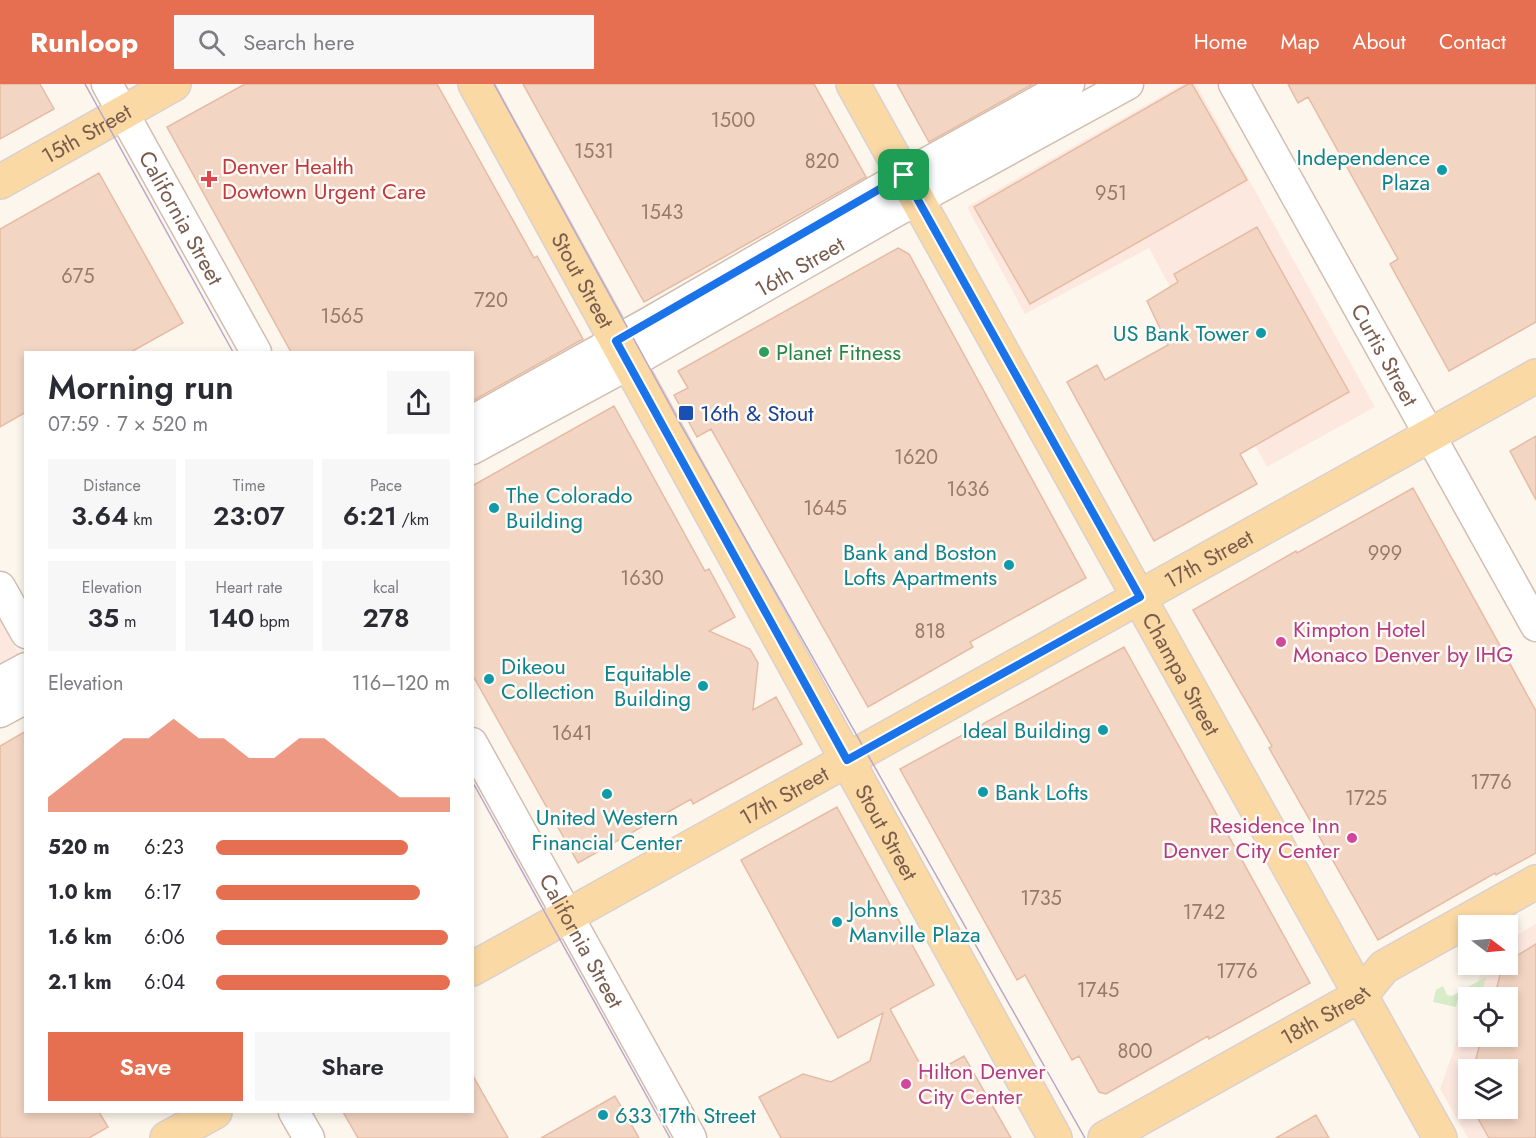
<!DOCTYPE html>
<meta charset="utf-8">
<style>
:root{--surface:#fff;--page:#f7f7f7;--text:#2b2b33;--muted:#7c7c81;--accent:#e76f51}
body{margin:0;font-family:Jost,sans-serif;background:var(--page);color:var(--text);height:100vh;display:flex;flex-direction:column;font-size:22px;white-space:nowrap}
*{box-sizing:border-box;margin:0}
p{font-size:20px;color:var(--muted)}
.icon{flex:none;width:33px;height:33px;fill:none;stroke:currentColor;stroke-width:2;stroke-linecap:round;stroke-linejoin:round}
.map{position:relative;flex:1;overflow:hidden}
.drawer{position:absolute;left:24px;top:267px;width:450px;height:762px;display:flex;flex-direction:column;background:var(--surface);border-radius:0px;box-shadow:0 3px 9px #0003}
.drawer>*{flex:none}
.needle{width:39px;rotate:106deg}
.fabs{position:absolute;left:1458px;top:831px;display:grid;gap:12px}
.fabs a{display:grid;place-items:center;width:60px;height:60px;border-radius:0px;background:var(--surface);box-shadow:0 3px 9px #0003;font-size:30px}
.pin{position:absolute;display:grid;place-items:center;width:51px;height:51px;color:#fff;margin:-26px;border-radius:12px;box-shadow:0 3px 9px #0006}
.round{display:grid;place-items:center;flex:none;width:63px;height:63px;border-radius:0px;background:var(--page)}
.headline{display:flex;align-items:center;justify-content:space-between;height:102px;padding:0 24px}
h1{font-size:33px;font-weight:600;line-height:45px}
.metrics{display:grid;grid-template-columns:repeat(3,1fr);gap:9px;height:102px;padding:6px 24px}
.metrics div{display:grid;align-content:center;border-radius:0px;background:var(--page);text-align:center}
.metrics b{font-size:26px;font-weight:600}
.metrics small{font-size:16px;font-weight:400}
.metrics p{font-size:16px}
.chart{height:168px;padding:12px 24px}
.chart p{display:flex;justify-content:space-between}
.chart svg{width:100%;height:108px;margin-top:6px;fill:var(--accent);opacity:.7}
.button{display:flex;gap:12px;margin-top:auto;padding:12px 24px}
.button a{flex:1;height:69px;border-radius:0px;background:var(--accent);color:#fff;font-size:24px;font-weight:600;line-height:69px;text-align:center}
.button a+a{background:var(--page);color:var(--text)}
ul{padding:0 24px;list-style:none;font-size:20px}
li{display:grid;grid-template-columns:96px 72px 1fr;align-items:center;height:45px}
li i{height:15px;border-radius:8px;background:var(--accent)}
header{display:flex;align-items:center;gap:36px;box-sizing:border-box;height:84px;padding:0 30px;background:var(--accent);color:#fff}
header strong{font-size:28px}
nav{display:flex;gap:33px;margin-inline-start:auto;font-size:21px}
.search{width:420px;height:54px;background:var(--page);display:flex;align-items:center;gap:15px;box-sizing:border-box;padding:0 21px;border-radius:0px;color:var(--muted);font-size:22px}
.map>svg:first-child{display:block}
</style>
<header>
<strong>Runloop</strong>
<div class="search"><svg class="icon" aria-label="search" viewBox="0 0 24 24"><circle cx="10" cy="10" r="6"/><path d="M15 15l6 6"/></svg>Search here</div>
<nav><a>Home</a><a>Map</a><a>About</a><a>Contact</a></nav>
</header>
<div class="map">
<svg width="1536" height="1054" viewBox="0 0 1536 1054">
<rect width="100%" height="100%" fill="#fdf6ec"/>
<!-- commercial -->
<path fill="#fde8e0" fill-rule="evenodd" d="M1183 0H1196L1375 323 1267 383 1149 164 1025 230 967 123Z
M0 535 19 570 0 581Z
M1536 840V1054H1468L1440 1005 1468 925V952H1508V914L1472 913 1484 881 1508 880V856ZM1468 986H1508V1024H1468Z"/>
<!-- green -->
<path fill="#d8ecc9" d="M1486 893 1482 908 1472 905 1468 916 1458 914 1456 923 1433 918 1436 906 1443 902 1447 911 1452 912Z"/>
<!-- building -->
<path fill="#f3d5c3" stroke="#e6bba3" stroke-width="1.5" d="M0 0H40L54 25 0 55Z
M245 0H437L534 174 537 172 583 255 472 317V268H291L167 43Z
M523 0H814L866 93 644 218Z
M897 0H1033L929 58Z
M1188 0H1192L1247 96 1030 220 974 123Z
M1288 0H1536V238L1449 287 1390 180 1398 175 1308 13 1298 19Z
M99 89 183 239 131 268H26V328L0 343V145Z
M1257 143 1349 308 1240 370 1257 400 1154 457 1067 298 1097 281 1105 296 1168 261 1147 217 1178 198 1174 190Z
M898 164 909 170 1086 494 970 558 973 563 868 623 711 345 697 353 674 311 688 304 678 287Z
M614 322 705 487 709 485 735 533 709 547 750 565 758 579 753 626 776 613 802 660 693 720 691 715 578 779 472 590V402Z
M1536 352V416L1510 367Z
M1413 404 1536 627V769L1496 791 1495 789 1378 856 1269 664 1272 662 1193 526 1296 467 1297 469Z
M1124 563 1310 899 1209 955 1208 952 1106 1010 1099 1008 1079 972 1072 976 1025 891 1017 896 900 685Z
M26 647V1028H99L108 1043 89 1054H0V662Z
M837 723 934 901 890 925 927 993 964 972 1011 1054H781L759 1013 803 990 831 998 870 977 883 929 838 954 741 776Z
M1536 860V1054H1489L1472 1024H1508V986H1473L1482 952H1508V914H1494L1503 880H1508V877Z
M472 990 508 1054H358L343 1028H472Z
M615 1012 639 1054H541Z
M1316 1031 1329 1054H1276Z"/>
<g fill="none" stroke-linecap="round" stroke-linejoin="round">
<!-- minor casing -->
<g stroke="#d1beb0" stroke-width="33">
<g id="minor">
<path id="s1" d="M107 0 256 268"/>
<path id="s2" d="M1234 0 1536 542"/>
<path d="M472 337 648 239 878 106 1069 0"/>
<path id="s3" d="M472 365 629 280 891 130 1128 0"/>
<path d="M0 503 26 549"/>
<path d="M0 598 26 584"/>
<path d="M0 628 26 614"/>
<path id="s4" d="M472 659 691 1054"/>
<path d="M294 1028 309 1054"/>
</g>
</g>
<!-- major casing -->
<g stroke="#dad1cd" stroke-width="36">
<g id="major">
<path id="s5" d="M475 0 1055 1054"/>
<path id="s6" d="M853 0 1440 1054"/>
<path id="s7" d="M0 98 174 0"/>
<path id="s8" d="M472 885 1536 292"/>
<path d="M167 1054 215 1028"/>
<path id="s9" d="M1105 1054 1361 911 1384 883 1536 798"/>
</g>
</g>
<!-- minor -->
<use href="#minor" stroke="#fff" stroke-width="30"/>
<!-- major -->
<use href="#major" stroke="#fbd9a5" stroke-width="33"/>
<!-- tram -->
<path stroke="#b9a8c9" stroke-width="1.5" d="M85 0 233 268
M494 0 682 343 1085 1054
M472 697 670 1054"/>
</g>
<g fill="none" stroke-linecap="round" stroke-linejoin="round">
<!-- route casing -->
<g stroke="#fff" stroke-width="12">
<path id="route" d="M904 91 1140 513 847 676 616 257Z"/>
</g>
<!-- route -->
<use href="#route" stroke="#1a73e8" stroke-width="8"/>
</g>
<!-- markers -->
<g fill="#0f9aa8" stroke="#fffaf3" stroke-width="2">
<circle cx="1442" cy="86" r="6"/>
<circle cx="1261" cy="249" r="6"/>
<circle cx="494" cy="424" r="6"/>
<circle cx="1009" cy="481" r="6"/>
<circle cx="489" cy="595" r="6"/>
<circle cx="703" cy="602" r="6"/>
<circle cx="1103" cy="646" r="6"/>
<circle cx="983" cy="708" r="6"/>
<circle cx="607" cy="710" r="6"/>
<circle cx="837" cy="838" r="6"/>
<circle cx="603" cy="1031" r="6"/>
</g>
<path fill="#e0444e" stroke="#fffaf3" stroke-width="2" d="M206 86h6v6h6v6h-6v6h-6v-6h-6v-6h6z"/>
<circle fill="#2e9e5b" stroke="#fffaf3" stroke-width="2" cx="764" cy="268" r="6"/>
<rect fill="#1a4fb4" stroke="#fffaf3" stroke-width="2" x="678" y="321" width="16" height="16" rx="3"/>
<g fill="#d1479c" stroke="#fffaf3" stroke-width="2">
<circle cx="1281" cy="558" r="6"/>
<circle cx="1352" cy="754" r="6"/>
<circle cx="906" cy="1000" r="6"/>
</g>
<g text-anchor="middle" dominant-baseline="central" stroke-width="5" stroke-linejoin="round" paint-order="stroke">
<!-- number labels -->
<g font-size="20" fill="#987a6a">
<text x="733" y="36">1500</text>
<text x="594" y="67">1531</text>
<text x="822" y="77">820</text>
<text x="1111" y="109">951</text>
<text x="662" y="128">1543</text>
<text x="78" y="192">675</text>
<text x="491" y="216">720</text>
<text x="342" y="232">1565</text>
<text x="916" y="373">1620</text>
<text x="968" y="405">1636</text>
<text x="825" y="424">1645</text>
<text x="1385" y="469">999</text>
<text x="642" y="494">1630</text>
<text x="930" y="547">818</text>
<text x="572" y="649">1641</text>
<text x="1491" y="698">1776</text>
<text x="1366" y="714">1725</text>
<text x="1041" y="814">1735</text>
<text x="1204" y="828">1742</text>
<text x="1237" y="887">1776</text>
<text x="1098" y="906">1745</text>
<text x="1135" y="967">800</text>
</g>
<!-- street labels -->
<g font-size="22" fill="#7a5c4d" stroke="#fffaf3">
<text stroke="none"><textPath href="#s7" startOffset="99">15th Street</textPath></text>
<text stroke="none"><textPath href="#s1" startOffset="153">California Street</textPath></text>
<text stroke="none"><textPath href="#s3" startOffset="375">16th Street</textPath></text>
<text stroke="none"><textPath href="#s5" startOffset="224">Stout Street</textPath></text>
<text stroke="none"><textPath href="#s2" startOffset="310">Curtis Street</textPath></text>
<text stroke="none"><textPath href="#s8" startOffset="843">17th Street</textPath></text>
<text stroke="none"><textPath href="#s6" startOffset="675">Champa Street</textPath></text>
<text stroke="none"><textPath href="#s8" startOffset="357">17th Street</textPath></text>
<text stroke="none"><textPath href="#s5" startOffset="854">Stout Street</textPath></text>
<text stroke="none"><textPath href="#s4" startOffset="226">California Street</textPath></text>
<text stroke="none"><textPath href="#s9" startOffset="252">18th Street</textPath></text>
</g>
<!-- culture labels -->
<g font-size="22" fill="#0d838f" stroke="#fffaf3" text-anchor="end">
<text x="1430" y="73">Independence<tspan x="1430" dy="25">Plaza</tspan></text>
<text x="1249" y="249">US Bank Tower</text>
<text x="506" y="411" text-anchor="start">The Colorado<tspan x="506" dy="25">Building</tspan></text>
<text x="997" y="468">Bank and Boston<tspan x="997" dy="25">Lofts Apartments</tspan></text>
<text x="501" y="582" text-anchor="start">Dikeou<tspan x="501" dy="25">Collection</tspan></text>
<text x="691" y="589">Equitable<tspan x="691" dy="25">Building</tspan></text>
<text x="1091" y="646">Ideal Building</text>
<text x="995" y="708" text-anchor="start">Bank Lofts</text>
<text x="607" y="733" text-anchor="middle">United Western<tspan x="607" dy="25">Financial Center</tspan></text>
<text x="849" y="825" text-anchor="start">Johns<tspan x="849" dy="25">Manville Plaza</tspan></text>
<text x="615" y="1031" text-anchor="start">633 17th Street</text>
</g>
<!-- health labels -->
<g font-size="22" fill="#be3a42" stroke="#fffaf3" text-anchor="start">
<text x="222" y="82">Denver Health<tspan x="222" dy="25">Dowtown Urgent Care</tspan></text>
</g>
<!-- leisure labels -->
<g font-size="22" fill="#27864d" stroke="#fffaf3" text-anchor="start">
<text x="776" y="268">Planet Fitness</text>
</g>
<!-- transit labels -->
<g font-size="22" fill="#164399" stroke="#fffaf3" text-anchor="start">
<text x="700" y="329">16th &amp; Stout</text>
</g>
<!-- hotel labels -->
<g font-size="22" fill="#b23c85" stroke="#fffaf3" text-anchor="start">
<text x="1293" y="545">Kimpton Hotel<tspan x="1293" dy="25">Monaco Denver by IHG</tspan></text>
<text x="1340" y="741" text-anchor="end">Residence Inn<tspan x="1340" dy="25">Denver City Center</tspan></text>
<text x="918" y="987">Hilton Denver<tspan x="918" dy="25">City Center</tspan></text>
</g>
</g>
</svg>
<div class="fabs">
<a><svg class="needle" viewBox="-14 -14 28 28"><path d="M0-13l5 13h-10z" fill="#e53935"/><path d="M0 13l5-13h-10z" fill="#7c7c81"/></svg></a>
<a><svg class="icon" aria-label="locate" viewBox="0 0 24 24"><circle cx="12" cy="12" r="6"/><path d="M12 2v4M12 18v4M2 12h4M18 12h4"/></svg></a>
<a><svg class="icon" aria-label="layers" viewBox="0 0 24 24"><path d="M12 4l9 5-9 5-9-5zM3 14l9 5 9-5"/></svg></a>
</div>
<div class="pin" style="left:904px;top:91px;background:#1e9e55"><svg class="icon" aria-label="arrive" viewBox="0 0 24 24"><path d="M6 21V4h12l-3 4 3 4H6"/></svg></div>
<section class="drawer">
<div class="headline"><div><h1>Morning run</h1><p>07:59 · 7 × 520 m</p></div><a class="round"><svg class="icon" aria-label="share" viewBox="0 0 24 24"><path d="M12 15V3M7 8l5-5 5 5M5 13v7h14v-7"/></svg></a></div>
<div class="metrics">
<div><p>Distance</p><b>3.64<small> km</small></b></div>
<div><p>Time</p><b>23:07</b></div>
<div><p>Pace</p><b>6:21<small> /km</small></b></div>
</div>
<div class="metrics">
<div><p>Elevation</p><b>35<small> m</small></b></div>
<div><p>Heart rate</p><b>140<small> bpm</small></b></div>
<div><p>kcal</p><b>278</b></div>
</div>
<div class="chart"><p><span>Elevation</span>116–120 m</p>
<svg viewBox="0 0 160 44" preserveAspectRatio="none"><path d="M0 44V38L10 30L20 22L30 14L40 14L50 6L60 14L70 14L80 22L90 22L100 14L110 14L120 22L130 30L140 38L150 38L160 38V44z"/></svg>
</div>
<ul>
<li><b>520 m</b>6:23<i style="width:82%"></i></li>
<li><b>1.0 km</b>6:17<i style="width:87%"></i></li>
<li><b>1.6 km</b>6:06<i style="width:99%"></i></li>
<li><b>2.1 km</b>6:04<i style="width:100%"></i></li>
</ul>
<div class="button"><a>Save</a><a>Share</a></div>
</section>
</div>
